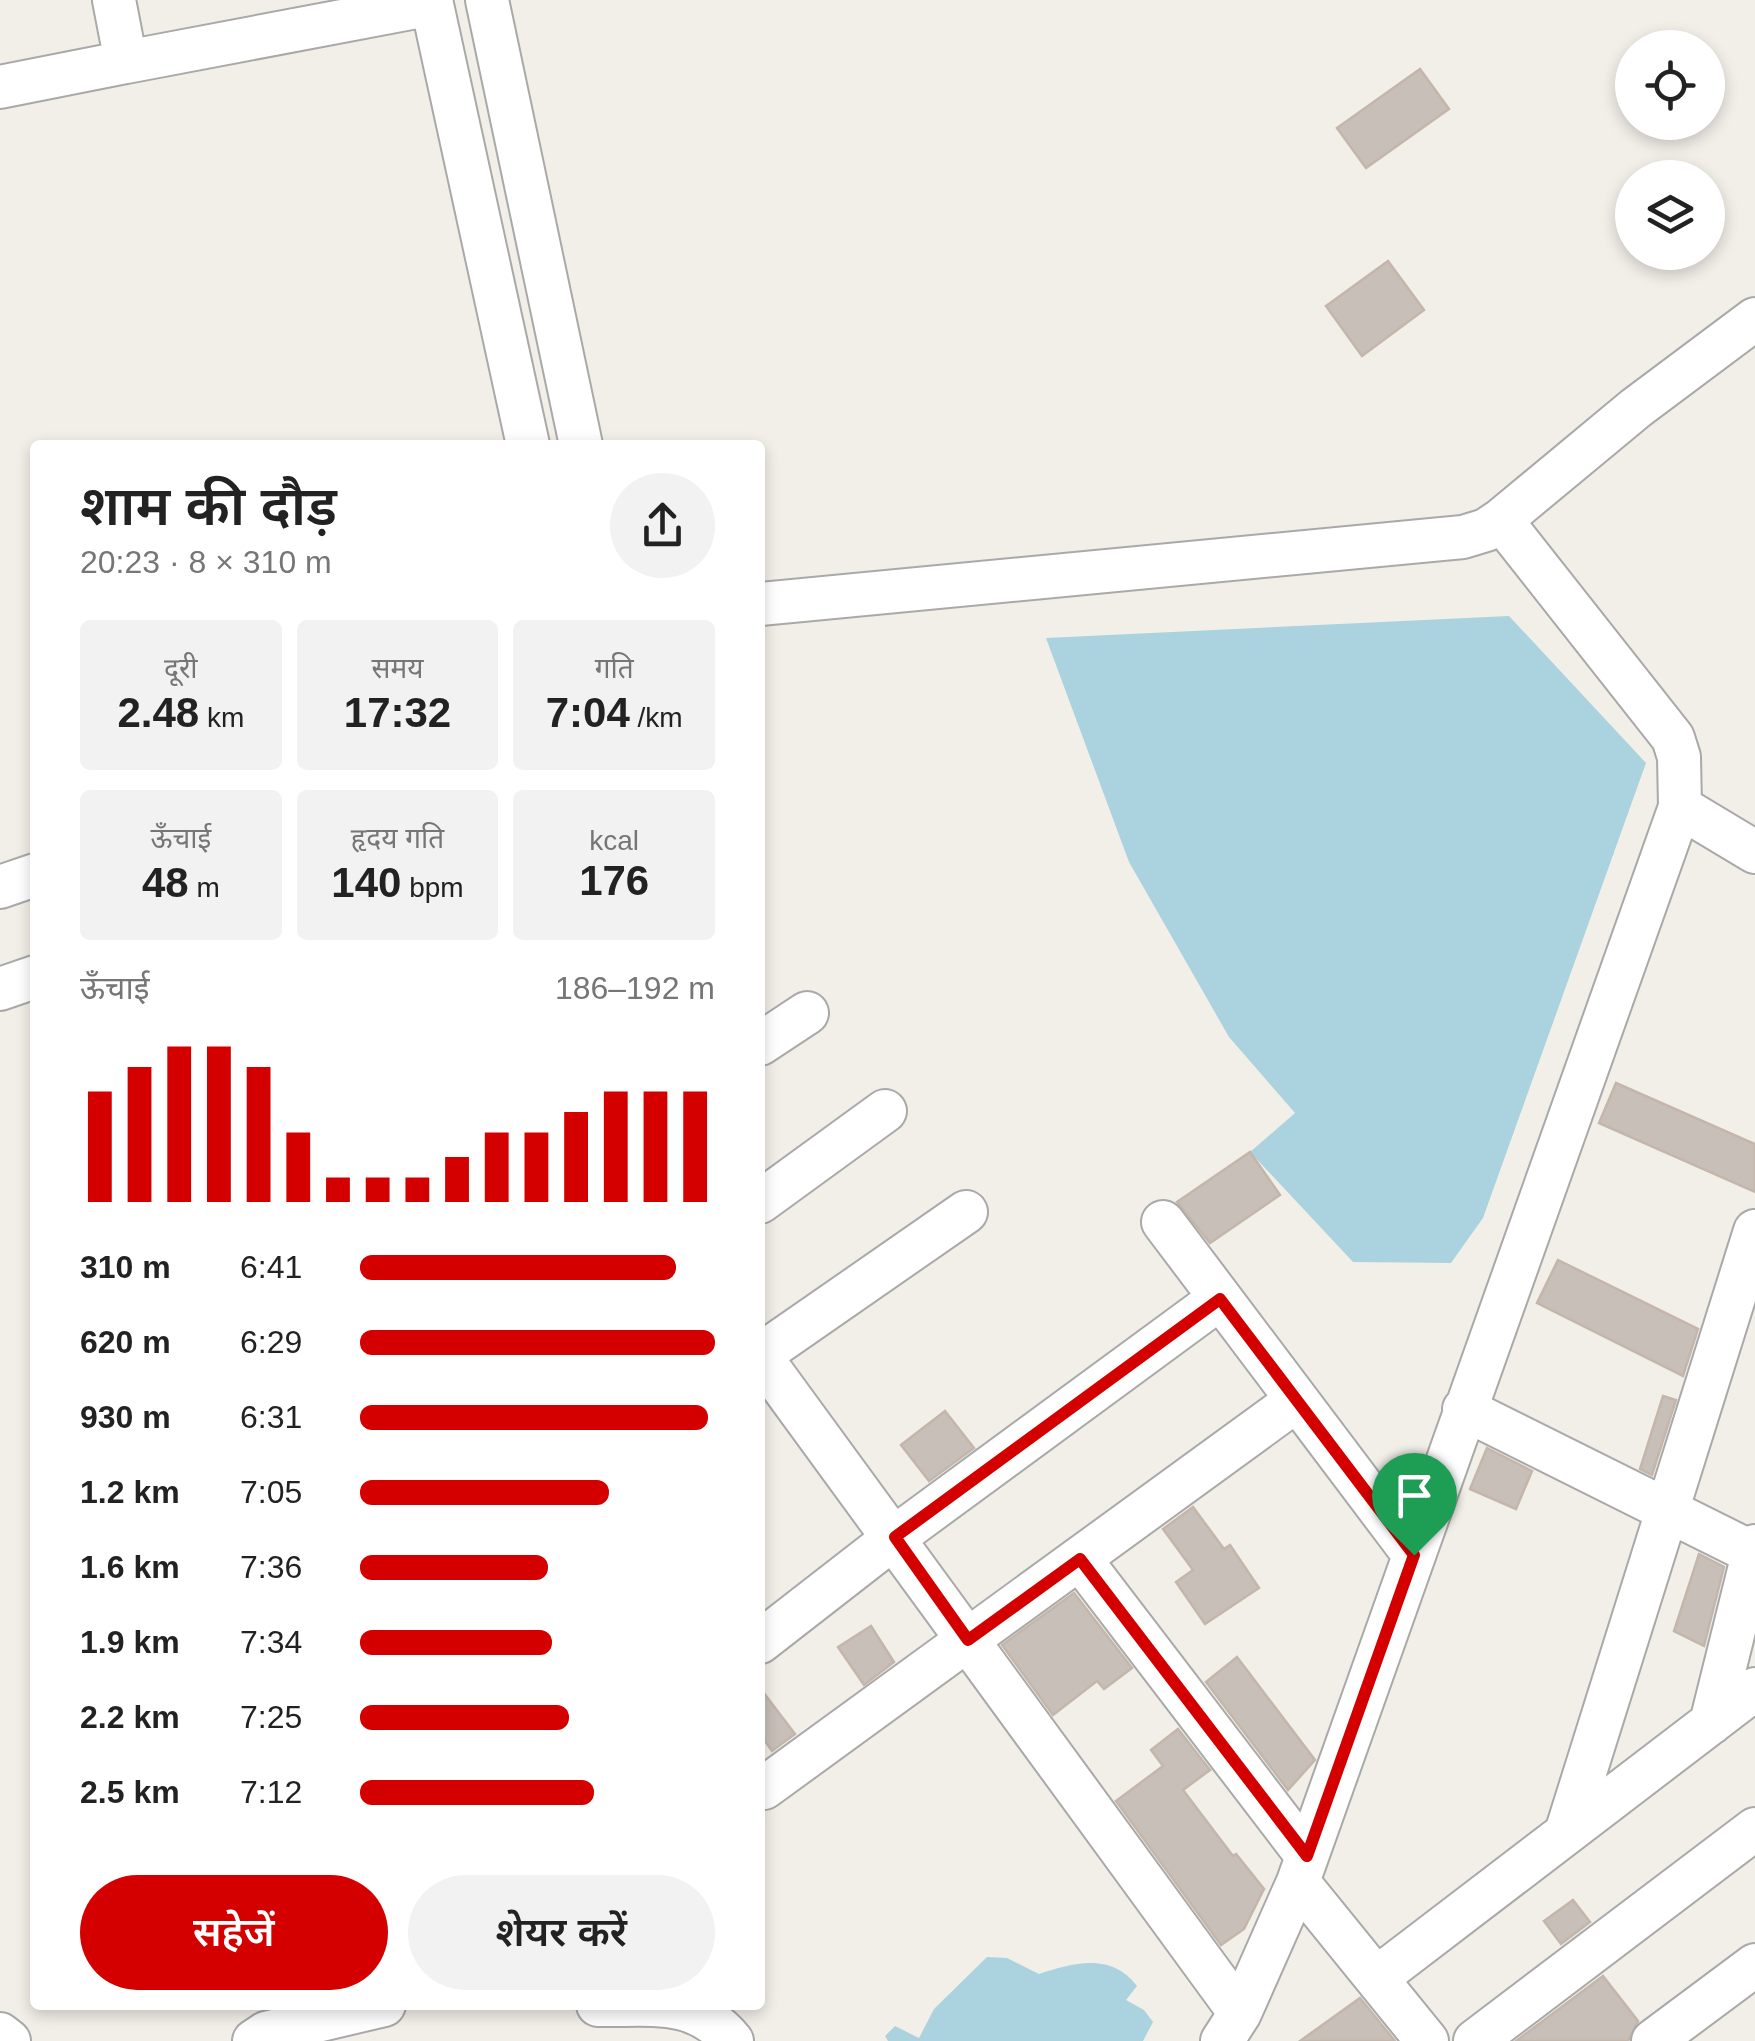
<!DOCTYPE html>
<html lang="hi">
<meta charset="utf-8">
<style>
:root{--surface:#fff;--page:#f2f2f2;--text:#222;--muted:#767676;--accent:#d40000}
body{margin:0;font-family:Arial,"Noto Sans Devanagari",sans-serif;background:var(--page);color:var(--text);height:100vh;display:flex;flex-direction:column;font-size:38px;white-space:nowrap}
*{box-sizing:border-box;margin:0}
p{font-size:32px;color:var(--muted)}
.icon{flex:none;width:55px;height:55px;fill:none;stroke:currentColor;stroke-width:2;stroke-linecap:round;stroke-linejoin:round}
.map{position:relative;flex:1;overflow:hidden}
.details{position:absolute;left:30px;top:440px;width:735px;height:1570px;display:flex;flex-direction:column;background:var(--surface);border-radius:10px;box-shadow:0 5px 15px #0003}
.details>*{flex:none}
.buttons{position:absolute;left:1615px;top:30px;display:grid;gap:20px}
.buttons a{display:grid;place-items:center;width:110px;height:110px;border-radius:50%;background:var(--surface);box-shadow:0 5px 15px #0003;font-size:50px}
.pin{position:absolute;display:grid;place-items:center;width:85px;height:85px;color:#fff;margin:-102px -42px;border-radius:50% 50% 50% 0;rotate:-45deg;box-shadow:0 0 10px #0007}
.pin .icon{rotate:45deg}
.round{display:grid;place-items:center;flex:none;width:105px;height:105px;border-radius:52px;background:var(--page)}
.headline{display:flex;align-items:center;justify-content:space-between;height:170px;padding:0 50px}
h1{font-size:55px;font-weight:600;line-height:75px}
.metrics{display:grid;grid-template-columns:repeat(3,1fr);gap:15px;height:170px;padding:10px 50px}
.metrics div{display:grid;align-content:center;border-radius:10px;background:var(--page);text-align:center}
.metrics b{font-size:42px;font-weight:600}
.metrics small{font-size:28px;font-weight:400}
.metrics p{font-size:28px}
.chart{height:280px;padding:20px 50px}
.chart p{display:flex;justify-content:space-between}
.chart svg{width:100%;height:180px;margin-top:10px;stroke:var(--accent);stroke-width:6}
.primary-button{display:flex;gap:20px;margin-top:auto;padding:20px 50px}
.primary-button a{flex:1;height:115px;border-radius:60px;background:var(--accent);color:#fff;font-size:40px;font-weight:600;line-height:115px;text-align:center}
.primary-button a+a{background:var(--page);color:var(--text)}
ul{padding:0 50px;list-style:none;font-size:32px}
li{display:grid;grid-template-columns:160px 120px 1fr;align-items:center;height:75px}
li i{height:25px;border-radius:12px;background:var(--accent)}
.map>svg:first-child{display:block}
</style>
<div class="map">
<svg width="1755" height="2041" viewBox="0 0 1755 2041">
<rect width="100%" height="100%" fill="#f2efe9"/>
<!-- water -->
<path fill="#aad3df" d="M1509 616 1646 763 1483 1218 1451 1263 1353 1262 1250 1152 1295 1113 1229 1037 1129 862 1046 638Z
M987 1957 1007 1958 1039 1974C1073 1963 1111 1952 1137 1986L1126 2000 1144 2010 1153 2022 1143 2041H888L885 2036 895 2026 919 2038 934 2009Z"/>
<!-- building -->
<path fill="#c7bfb8" stroke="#c4b6ab" stroke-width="2.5" d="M1420 69 1449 109 1366 168 1337 128Z
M1388 261 1424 310 1362 356 1326 306Z
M1616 1083 1755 1144V1192L1599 1123Z
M1250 1152 1280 1195 1210 1243 1177 1202Z
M1558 1260 1698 1329 1683 1376 1537 1303Z
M1663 1396 1676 1400 1652 1475 1640 1469Z
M945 1411 974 1448 929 1481 901 1445Z
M1487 1448 1532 1471 1516 1509 1470 1489Z
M1193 1507 1224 1549 1230 1545 1259 1588 1205 1624 1176 1582 1193 1570 1163 1529Z
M1699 1554 1724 1567 1704 1646 1674 1631Z
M1074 1593 1132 1668 1104 1689 1097 1681 1053 1715 1002 1645Z
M871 1626 894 1662 864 1685 838 1647Z
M1237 1657 1315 1760 1288 1790 1206 1682Z
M760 1688 795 1734 772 1751 760 1734Z
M1178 1729 1210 1770 1183 1790 1233 1856 1236 1854 1264 1889 1244 1929 1221 1945 1116 1801 1163 1766 1151 1750Z
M1573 1900 1590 1922 1561 1944 1544 1921Z
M1603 1976 1638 2021 1628 2041H1516Z
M1360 1998 1395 2041H1300Z"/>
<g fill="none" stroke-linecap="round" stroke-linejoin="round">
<!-- minor casing -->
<g stroke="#a9a9a9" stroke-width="46">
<path id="minor" d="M431 0 528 445
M487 0 581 445
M126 62 432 4
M0 87 126 62 114 0
M760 604 1463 537 1486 530 1501 520 1636 408 1755 319
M1680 807 1755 852
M0 887 35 875
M0 989 35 977
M760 1044 807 1013
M760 1202 885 1111
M1163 1222 1414 1555
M760 1355 966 1212
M760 1356 1240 2013
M1464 1409 1755 1554
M1080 1559 1307 1856
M760 1642 895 1537 1219 1299
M1711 1723 1755 1546
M764 1788 1297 1400
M1566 1833 1755 1231
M1298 1882 1427 2041
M1378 1977 1755 1689
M598 2005C650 2006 695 1996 732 2041
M0 2034 9 2041
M254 2041 266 2033 384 2005
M1222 2041 1240 2013 1298 1882 1680 807 1679 757 1673 738 1501 520
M1475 2041 1755 1829
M1653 2041 1755 1965"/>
</g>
<!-- minor -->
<use href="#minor" stroke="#fff" stroke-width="42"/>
</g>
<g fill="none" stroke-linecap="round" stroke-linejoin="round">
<!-- route casing -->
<g stroke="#fff" stroke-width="20">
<path id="route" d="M1220 1299 1414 1555 1307 1856 1080 1559 968 1640 895 1537Z"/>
</g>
<!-- route -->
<use href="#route" stroke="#d40000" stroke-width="12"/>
</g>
</svg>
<div class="buttons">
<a><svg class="icon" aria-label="locate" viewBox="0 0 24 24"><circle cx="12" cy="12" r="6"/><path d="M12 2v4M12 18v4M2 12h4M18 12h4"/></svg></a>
<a><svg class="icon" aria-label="layers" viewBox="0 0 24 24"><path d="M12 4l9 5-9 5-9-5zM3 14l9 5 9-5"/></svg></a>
</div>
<div class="pin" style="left:1414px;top:1555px;background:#1e9e55"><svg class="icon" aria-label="arrive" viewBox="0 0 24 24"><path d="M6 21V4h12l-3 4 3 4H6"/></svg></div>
<section class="details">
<div class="headline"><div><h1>शाम की दौड़</h1><p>20:23 · 8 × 310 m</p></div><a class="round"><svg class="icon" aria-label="share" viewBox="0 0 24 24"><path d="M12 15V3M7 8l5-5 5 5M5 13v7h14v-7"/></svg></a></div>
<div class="metrics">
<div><p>दूरी</p><b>2.48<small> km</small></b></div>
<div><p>समय</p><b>17:32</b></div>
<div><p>गति</p><b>7:04<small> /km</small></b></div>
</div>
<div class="metrics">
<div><p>ऊँचाई</p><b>48<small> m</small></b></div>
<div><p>हृदय गति</p><b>140<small> bpm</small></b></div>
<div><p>kcal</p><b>176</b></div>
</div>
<div class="chart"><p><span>ऊँचाई</span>186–192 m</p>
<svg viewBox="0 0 160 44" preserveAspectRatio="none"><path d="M5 44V17M15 44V11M25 44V6M35 44V6M45 44V11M55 44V27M65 44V38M75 44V38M85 44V38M95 44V33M105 44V27M115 44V27M125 44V22M135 44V17M145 44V17M155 44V17"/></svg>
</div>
<ul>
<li><b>310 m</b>6:41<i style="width:89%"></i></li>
<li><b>620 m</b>6:29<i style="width:100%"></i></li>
<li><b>930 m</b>6:31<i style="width:98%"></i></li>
<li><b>1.2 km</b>7:05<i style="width:70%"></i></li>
<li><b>1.6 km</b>7:36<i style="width:53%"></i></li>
<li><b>1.9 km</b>7:34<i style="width:54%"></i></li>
<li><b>2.2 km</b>7:25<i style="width:59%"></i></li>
<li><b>2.5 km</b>7:12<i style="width:66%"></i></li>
</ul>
<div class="primary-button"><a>सहेजें</a><a>शेयर करें</a></div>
</section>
</div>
